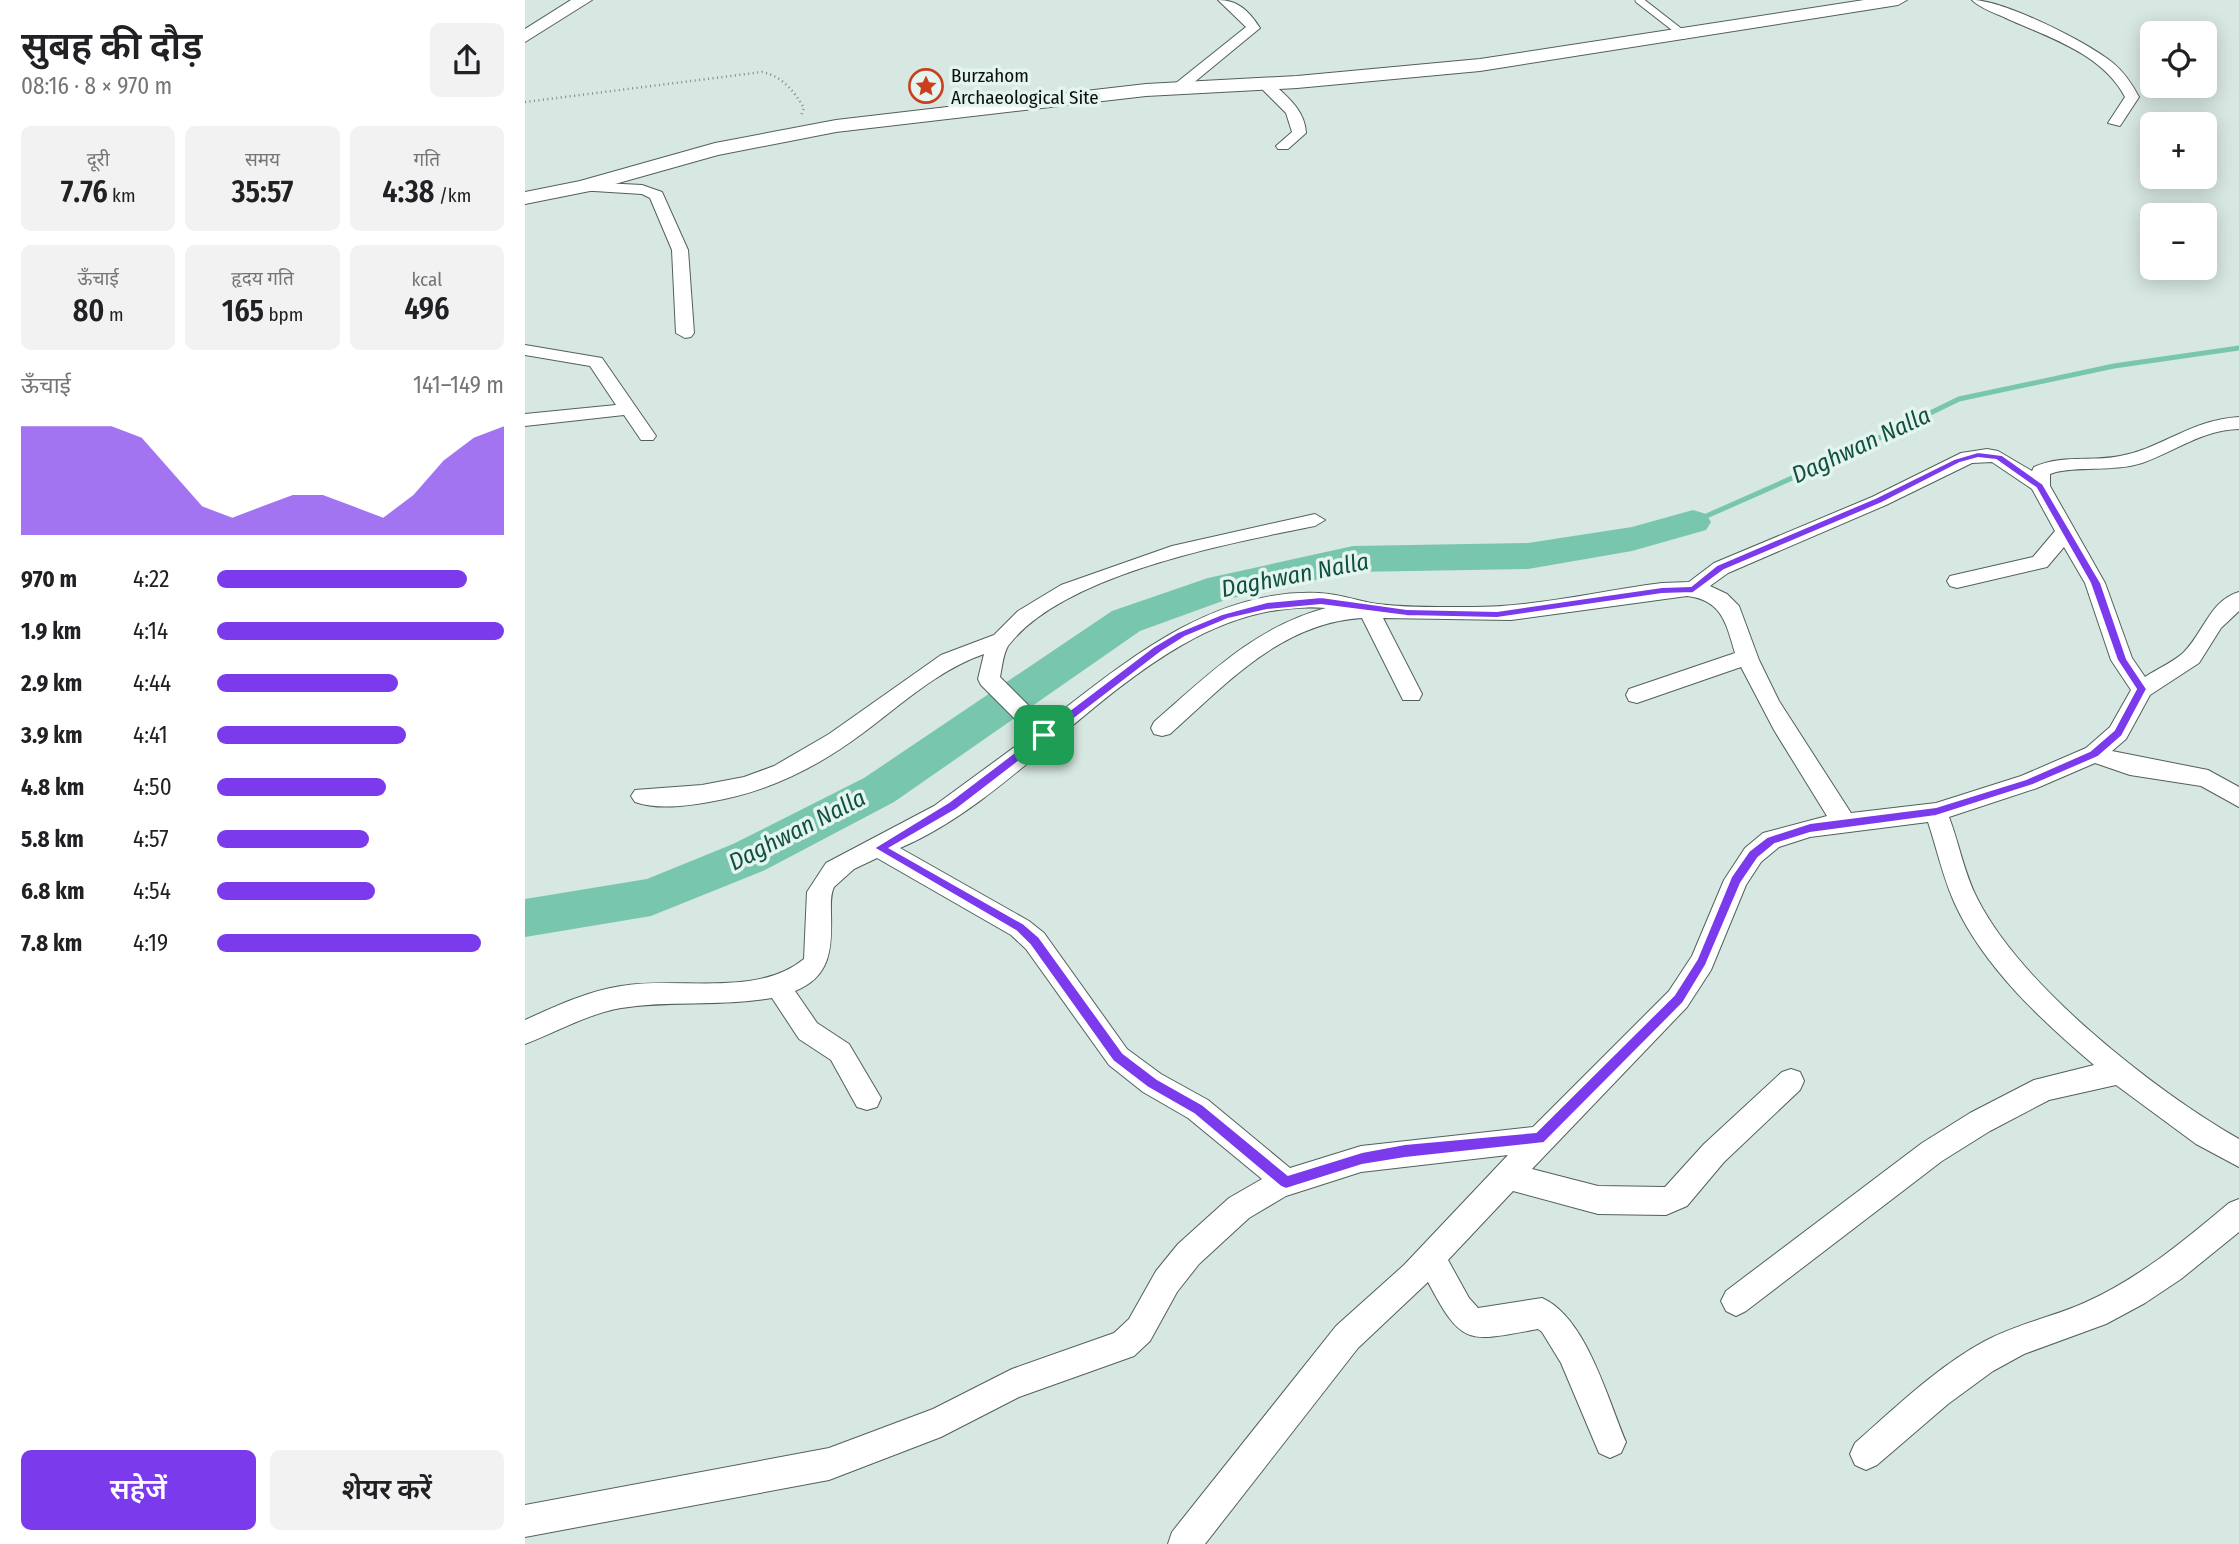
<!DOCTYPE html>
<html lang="hi">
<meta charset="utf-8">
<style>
:root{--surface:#fff;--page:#f2f2f2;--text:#202124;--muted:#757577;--accent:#7c3aed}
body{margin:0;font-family:"Fira Sans Condensed","Noto Sans Devanagari",sans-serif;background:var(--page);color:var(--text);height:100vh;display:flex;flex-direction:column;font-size:26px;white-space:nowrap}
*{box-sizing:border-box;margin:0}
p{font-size:23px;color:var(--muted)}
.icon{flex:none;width:38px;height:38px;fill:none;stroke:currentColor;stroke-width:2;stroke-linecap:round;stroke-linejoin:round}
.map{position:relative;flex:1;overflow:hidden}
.sheet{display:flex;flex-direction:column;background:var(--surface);width:525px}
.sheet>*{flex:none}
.buttons{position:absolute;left:1615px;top:21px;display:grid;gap:14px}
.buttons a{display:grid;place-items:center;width:77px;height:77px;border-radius:10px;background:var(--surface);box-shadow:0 4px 18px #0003;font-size:35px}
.pin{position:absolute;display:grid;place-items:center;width:60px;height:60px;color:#fff;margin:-30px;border-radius:14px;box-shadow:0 4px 10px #0006}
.round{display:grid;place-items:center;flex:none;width:74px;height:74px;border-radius:10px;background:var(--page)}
.head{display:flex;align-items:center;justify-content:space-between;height:119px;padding:0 21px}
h1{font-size:38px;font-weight:600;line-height:52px}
.stats{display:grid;grid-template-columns:repeat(3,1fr);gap:10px;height:119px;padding:7px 21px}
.stats div{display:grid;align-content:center;border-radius:10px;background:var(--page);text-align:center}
.stats b{font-size:30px;font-weight:600}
.stats small{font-size:19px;font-weight:400}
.stats p{font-size:19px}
.chart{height:196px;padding:14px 21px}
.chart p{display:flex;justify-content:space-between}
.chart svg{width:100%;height:126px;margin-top:7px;fill:var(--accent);opacity:.7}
.primary-button{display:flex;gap:14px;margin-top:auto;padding:14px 21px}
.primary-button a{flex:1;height:80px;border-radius:10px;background:var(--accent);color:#fff;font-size:28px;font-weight:600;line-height:80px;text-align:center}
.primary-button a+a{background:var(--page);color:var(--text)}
ul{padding:0 21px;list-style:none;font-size:23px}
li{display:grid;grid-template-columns:112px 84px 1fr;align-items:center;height:52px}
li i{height:18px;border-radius:9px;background:var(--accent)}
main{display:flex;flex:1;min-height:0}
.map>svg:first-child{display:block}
</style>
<main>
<section class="sheet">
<div class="head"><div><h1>सुबह की दौड़</h1><p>08:16 · 8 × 970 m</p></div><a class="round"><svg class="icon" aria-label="share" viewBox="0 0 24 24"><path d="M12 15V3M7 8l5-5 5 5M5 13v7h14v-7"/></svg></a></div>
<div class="stats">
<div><p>दूरी</p><b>7.76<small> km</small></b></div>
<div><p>समय</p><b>35:57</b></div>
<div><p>गति</p><b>4:38<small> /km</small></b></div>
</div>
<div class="stats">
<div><p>ऊँचाई</p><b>80<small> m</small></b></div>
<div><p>हृदय गति</p><b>165<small> bpm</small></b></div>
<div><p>kcal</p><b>496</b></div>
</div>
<div class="chart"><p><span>ऊँचाई</span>141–149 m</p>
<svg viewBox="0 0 160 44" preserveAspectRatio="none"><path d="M0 44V6L10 6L20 6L30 6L40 10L50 22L60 34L70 38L80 34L90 30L100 30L110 34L120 38L130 30L140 18L150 10L160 6V44z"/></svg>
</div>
<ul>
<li><b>970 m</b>4:22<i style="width:87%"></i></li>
<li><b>1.9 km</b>4:14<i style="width:100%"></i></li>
<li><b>2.9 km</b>4:44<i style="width:63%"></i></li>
<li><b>3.9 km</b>4:41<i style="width:66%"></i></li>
<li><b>4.8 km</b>4:50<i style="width:59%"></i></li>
<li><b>5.8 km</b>4:57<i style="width:53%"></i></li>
<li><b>6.8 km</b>4:54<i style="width:55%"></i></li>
<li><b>7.8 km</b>4:19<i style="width:92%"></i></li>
</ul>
<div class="primary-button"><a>सहेजें</a><a>शेयर करें</a></div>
</section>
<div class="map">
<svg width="1714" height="1544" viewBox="0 0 1714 1544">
<rect width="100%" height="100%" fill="#d7e7e1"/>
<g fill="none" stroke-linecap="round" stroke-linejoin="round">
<!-- stream -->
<path stroke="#79c6ae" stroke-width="5" d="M1168 522 1319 455 1434 399 1589 366 1714 348"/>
<!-- river -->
<path fill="#79c6ae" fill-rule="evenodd" d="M1168 510 1181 514 1186 522 1181 530 1107 551 1003 569 828 572 703 599 615 631 369 802 240 870 126 916 0 937V899L122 879 208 844 339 778 587 611 683 578 828 546 1003 543 1107 527Z"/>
<!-- lane casing -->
<g stroke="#52605b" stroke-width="9">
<path id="lane" d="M1114 0 1159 35"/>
</g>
<!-- street casing -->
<g stroke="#52605b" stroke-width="2">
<path id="street" d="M693 0C713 0 724 11 735 28L661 89H651V83L721 27Z
M1447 0C1479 0 1562 42 1588 63 1600 73 1607 84 1614 97L1595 126 1583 123 1600 97C1578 55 1526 38 1485 20 1473 14 1456 9 1447 0Z
M734 80H744C760 95 780 109 781 133L763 149H753L751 146 767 132 761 113 734 86Z
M58 182 117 185 137 192 163 250 169 333 166 337 160 338 151 333 147 250 125 198 117 194 53 190 50 187Z
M0 345 77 358 131 436 128 440H116L99 415 0 426V414L91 405 65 366 0 355Z
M1714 417V429C1677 430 1651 451 1617 463 1588 472 1560 466 1531 472L1525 474V486L1580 583 1607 658 1620 677C1632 669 1648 662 1658 653 1678 634 1685 600 1714 592V611L1696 628 1674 663 1625 695 1601 739 1587 751 1683 770 1714 787V807L1676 786 1605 775 1570 763 1512 788 1424 817C1434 843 1439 873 1452 898 1496 986 1630 1091 1714 1139V1167L1671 1144 1591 1085 1524 1100 1465 1131 1417 1161 1221 1311 1211 1316 1201 1311 1196 1301 1201 1291 1397 1143 1445 1113 1509 1080 1569 1065C1516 1020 1459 967 1430 904 1418 878 1412 849 1403 822L1285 837 1254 847 1236 862 1221 885 1186 970 1162 1007 1007 1169 1073 1186 1140 1187 1179 1144 1257 1072 1266 1069 1275 1072 1279 1081 1275 1090 1199 1162 1162 1206 1141 1215 1073 1214 988 1191 923 1260 944 1298 953 1308 1017 1298C1061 1317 1083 1400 1101 1442L1096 1453 1085 1458 1074 1453 1036 1363 1017 1332 1013 1329C943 1342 937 1347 903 1282L833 1348 680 1544H643L647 1532 811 1326 879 1265 983 1155 836 1172 761 1196 724 1218 674 1264 652 1292 625 1341 609 1356 494 1397 416 1437 304 1480 0 1537V1505L304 1448 408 1409 487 1369 589 1333 604 1319 631 1271 653 1244 704 1198 737 1179 663 1118 618 1092 584 1065 501 949 486 935 352 858 329 869 309 887C305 895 306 905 306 914 307 948 306 977 270 991L292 1023 324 1044 356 1098 352 1107 342 1110 332 1107 306 1060 274 1039 247 998C197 1007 146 1000 96 1008 62 1014 32 1032 0 1044V1020C31 1006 63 991 96 986 154 976 231 998 279 959L282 892 301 863 409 806 506 735 456 685 453 679 459 654C413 670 377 704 338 733 291 768 243 792 184 802 161 806 133 810 110 802L106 796 110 790 177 785 219 777 249 766 304 734 416 655 469 635 493 611 536 585 647 546 790 514 800 520 790 526C705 543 537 574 483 646 478 654 477 668 475 677L521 723C600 662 687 588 794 593 812 594 828 599 846 603 876 608 916 607 947 607 1011 607 1074 591 1137 583L1164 582 1189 563 1347 497 1436 453 1462 449 1473 451 1507 471 1509 467C1538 454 1566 462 1595 456 1638 448 1665 420 1714 417ZM1467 462 1507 489 1530 531 1508 557 1425 576 1422 581 1425 586 1432 588 1522 567 1539 547 1560 583 1586 660 1606 690 1585 727 1561 748 1496 776 1411 803 1326 813 1254 701 1234 660 1214 606 1202 594 1185 586 1203 573 1361 505 1447 463ZM1162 596C1197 600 1201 623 1210 653L1104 689 1101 695 1104 701 1112 703 1216 667 1249 730 1302 816 1238 833 1220 848 1199 880 1167 956 1144 991 1008 1127 836 1146 765 1168 683 1100 636 1074 602 1049 519 933 504 921 375 848C519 787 631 595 801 608 730 627 683 675 629 722L626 728 629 734 637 736 645 734C702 683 756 623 837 618L878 700H894L897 694 858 618 986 620Z
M1714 1199V1232L1656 1279 1620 1303 1581 1324 1499 1354 1468 1371 1423 1404 1352 1465 1341 1470 1330 1465 1325 1454 1330 1443C1371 1407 1412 1367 1460 1341 1492 1324 1527 1317 1559 1303 1613 1279 1659 1241 1704 1203Z"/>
</g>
<!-- secondary casing -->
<g stroke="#52605b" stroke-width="2">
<path id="secondary" d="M46 0H67L0 42V29Z
M1339 0H1382L1373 5 955 71 772 88 621 96 311 132 193 155 65 191 0 204V192L55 181 190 143 311 120 621 84 772 76 955 59Z"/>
</g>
<!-- path -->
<path stroke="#7f8a87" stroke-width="2.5" stroke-dasharray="1 3.5" stroke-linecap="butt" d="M0 102 237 72C257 76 269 91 279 108L276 116"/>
<!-- lane -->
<use href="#lane" stroke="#fff" stroke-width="7"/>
<!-- street -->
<use href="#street" fill="#fff" fill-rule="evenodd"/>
<!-- secondary -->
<use href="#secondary" fill="#fff" fill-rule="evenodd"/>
</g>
<!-- route -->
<path fill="#7c3aed" stroke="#fff" stroke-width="2" fill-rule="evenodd" d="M1453 452 1477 455 1518 484 1576 583 1602 659 1622 689 1597 736 1573 757 1508 785 1411 816 1285 833 1250 844 1233 858 1216 883 1181 965 1158 1003 1019 1143 880 1158 837 1165 761 1189 756 1187 669 1114 622 1087 588 1061 505 945 491 931 349 848 424 802 628 647 653 632 697 614 742 602 796 597 882 609 972 611 1137 587 1166 586 1192 565 1350 498 1429 459ZM1453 458 1471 460 1511 488 1565 583 1592 660 1611 689 1589 730 1565 751 1501 779 1411 807 1285 823 1242 837 1224 851 1206 877 1172 959 1149 995 1011 1132 880 1144 837 1152 763 1175 678 1105 632 1079 598 1053 514 937 499 924 365 848 432 809 636 652 660 637 703 619 742 610 796 605 882 616 972 618 1137 594 1168 593 1199 570 1357 503 1435 463Z"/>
<!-- icons -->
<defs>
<g id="sight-ring" transform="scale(1.75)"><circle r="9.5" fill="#e4f4ee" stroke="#ca401e" stroke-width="1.5"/><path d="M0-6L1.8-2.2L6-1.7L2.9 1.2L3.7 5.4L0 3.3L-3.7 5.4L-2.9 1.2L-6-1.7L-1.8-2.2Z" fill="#ca401e"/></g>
</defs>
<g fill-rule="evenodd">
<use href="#sight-ring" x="401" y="86"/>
</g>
<g text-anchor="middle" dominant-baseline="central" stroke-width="7" stroke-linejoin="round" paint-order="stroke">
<!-- far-poi labels -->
<g font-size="19" fill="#0a0f0e" stroke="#e4f4ee" text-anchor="start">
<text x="426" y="75">Burzahom<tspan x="426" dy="22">Archaeological Site</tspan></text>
</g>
<!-- water labels -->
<g font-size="24" font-style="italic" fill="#105040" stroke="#e4f4ee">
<text transform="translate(1336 445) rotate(-25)">Daghwan Nalla</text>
<text transform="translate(770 575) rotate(-11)">Daghwan Nalla</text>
<text transform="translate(272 830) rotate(-27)">Daghwan Nalla</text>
</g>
</g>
</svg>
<div class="buttons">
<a><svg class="icon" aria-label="locate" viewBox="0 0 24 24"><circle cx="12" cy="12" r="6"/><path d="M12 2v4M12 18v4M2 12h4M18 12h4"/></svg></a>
<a>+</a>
<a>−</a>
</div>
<div class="pin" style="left:519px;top:735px;background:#1e9e55"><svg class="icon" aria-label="arrive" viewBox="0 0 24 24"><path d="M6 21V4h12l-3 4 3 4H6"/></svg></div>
</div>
</main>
